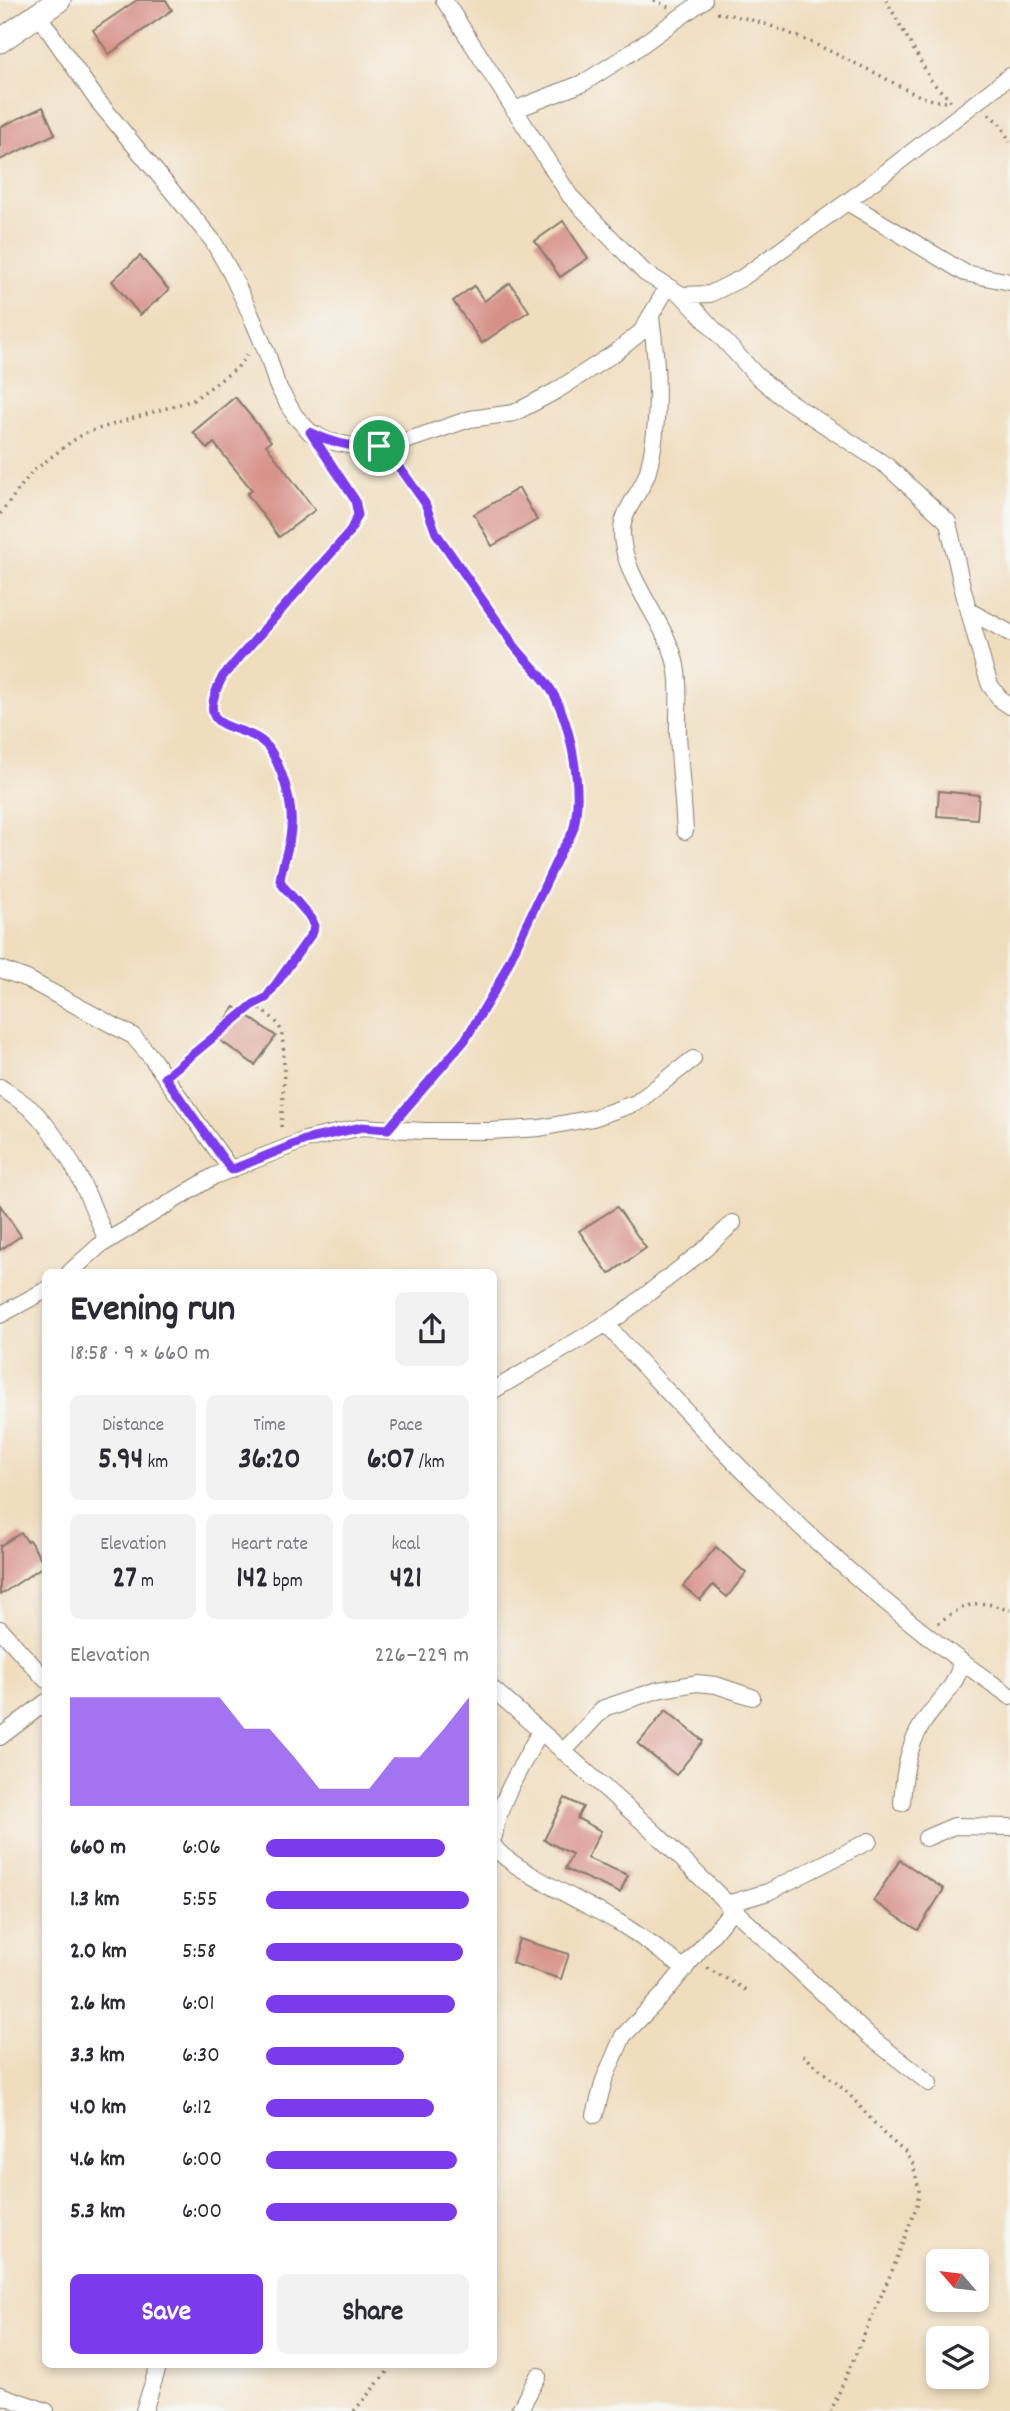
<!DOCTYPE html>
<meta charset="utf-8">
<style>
:root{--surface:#fff;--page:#f2f2f3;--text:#2b2b33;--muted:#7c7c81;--accent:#7c3aed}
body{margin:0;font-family:Dekko,sans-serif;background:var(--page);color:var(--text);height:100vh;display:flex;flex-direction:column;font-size:26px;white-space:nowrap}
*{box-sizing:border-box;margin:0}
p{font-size:23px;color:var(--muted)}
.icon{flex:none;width:38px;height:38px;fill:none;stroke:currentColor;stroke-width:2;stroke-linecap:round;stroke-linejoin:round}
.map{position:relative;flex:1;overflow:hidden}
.drawer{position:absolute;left:42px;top:1269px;width:455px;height:1099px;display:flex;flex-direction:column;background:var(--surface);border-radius:10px;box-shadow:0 4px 10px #0003}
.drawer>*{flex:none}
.needle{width:46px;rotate:298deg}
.buttons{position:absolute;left:926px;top:2249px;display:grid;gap:14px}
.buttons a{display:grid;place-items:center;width:63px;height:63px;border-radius:10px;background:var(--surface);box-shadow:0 4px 10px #0003;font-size:35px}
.pin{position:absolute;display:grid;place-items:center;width:60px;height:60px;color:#fff;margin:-30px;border:4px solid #fff;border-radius:50%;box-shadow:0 2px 7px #0007}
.round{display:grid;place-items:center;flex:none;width:74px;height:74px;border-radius:10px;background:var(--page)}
.head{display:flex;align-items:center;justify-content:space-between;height:119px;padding:0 28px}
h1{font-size:38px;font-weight:800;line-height:52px}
.figures{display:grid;grid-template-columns:repeat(3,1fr);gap:10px;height:119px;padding:7px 28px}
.figures div{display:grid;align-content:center;border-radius:10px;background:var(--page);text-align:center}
.figures b{font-size:30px;font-weight:800}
.figures small{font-size:19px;font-weight:400}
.figures p{font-size:19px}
.chart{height:196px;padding:14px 28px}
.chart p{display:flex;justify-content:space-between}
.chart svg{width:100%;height:126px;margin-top:7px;fill:var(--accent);opacity:.7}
.cta{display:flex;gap:14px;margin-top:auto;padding:14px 28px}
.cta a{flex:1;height:80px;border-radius:10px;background:var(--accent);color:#fff;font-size:28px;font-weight:800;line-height:80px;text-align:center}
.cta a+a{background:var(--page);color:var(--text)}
ul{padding:0 28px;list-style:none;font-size:23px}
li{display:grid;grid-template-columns:112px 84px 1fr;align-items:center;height:52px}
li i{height:18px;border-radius:9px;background:var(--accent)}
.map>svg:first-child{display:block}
</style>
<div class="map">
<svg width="1010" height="2411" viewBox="0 0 1010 2411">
<rect width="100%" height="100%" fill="#f6f6f2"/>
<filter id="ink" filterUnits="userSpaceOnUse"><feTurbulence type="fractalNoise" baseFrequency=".0143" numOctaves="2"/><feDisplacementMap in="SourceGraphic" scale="14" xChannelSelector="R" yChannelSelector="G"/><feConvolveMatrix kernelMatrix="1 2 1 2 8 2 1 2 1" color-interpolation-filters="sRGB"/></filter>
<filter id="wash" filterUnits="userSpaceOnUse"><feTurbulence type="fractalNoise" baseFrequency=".00686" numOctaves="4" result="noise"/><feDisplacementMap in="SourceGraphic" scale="28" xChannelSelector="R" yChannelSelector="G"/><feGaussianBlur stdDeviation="1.57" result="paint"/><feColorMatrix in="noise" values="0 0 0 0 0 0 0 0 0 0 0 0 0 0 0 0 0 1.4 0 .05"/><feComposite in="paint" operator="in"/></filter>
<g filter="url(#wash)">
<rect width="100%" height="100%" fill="#f0ddbe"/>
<g id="blocks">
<!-- building -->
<path fill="#d79087" d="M137 0H166L172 10 109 54 93 30Z
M43 107 55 134 0 160V127Z
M563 221 588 258 560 277 535 241Z
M140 256 169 290 140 315 112 281Z
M510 283 529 311 482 343 453 301 474 286 484 301Z
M235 397 271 441 266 445 315 510 279 537 247 494 252 490 214 443 207 449 193 432Z
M519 488 537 520 492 546 474 514Z
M939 791 979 795 977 819 937 816Z
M235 1007 276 1036 255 1065 214 1036Z
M0 1205 21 1236 0 1250Z
M617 1207 646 1248 609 1274 579 1231Z
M21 1533 27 1541 29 1540 45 1565 0 1595V1546Z
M716 1547 746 1573 727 1597 713 1585 700 1600 683 1586Z
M666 1710 703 1741 676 1775 638 1744Z
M565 1798 583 1807 577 1818 601 1831 587 1858 628 1875 620 1893 565 1869 572 1854 544 1840Z
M900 1860 944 1889 918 1930 873 1901Z
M519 1939 569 1954 561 1979 512 1963Z"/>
</g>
</g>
<g filter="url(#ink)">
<use href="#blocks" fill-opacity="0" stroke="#867c6d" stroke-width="2"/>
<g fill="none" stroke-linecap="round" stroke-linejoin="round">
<!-- street casing -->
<g stroke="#867c6d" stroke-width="18">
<path id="street" d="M444 0 570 196 645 273 682 295 710 294 742 278 847 202 1010 76
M38 15 97 100 213 241 231 273 250 313 268 356 277 385 295 416 310 432 328 441 364 448 397 444 470 419 514 413 556 391 616 352 641 332 667 288
M514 110 583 83 629 54 704 0
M847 202 965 273 1010 282
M682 295 757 376 782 397 887 466 948 522 962 586 984 667 990 685 1001 700 1010 706
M651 317C658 367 661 423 648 471 642 493 621 510 622 534 623 574 658 614 672 651 682 678 677 707 678 735 680 767 683 799 685 831
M969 611 1010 633
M0 969 27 979 133 1036 151 1057 231 1170
M0 1087C13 1096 29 1105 39 1117 71 1152 89 1197 107 1241
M70 1272 99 1246 214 1176 305 1140 362 1127 423 1131H490L540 1128 593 1118 636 1103 693 1059
M0 1315 46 1290
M607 1324C631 1355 659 1382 686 1411 784 1517 891 1615 1010 1696
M494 1390 619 1316 705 1249 733 1223
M0 1629 46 1680
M494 1690 651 1829 733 1909 870 2037 929 2083
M0 1737 46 1702
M563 1752 604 1708 658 1690 697 1683 716 1685 752 1697
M902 1803C904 1775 907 1747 923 1723 937 1702 956 1688 961 1663
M494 1836C499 1799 523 1765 540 1731
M926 1838 954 1826 1010 1827
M494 1846C505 1866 593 1907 618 1922 641 1936 663 1953 685 1969
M727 1904 768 1892 869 1841
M595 2115 604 2080 623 2036 663 1995 733 1909
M0 2395 46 2411
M144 2411 159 2364
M519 2411 538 2376"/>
</g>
<!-- secondary casing -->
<g stroke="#867c6d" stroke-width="25">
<path id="secondary" d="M0 41 59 0"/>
</g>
<!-- path -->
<path stroke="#867c6d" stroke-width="3.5" stroke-dasharray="2 5" stroke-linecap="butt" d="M654 0 668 7
M886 0 932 82 951 101
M717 13C766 18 823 48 867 69 893 81 917 100 946 102
M989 114 1001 125 1010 142
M393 461 425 503 436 533 515 649 548 686 565 720 573 745 577 803 574 828 561 851 498 985 465 1040 404 1111
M0 514 32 472 68 444 85 433 193 400 237 368 248 353
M254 1004C262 1011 274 1017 279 1026 288 1044 282 1108 281 1130
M179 1066 254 1004 266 998 313 932 314 925 312 919 283 886 280 880C282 865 288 851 290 837 295 811 285 781 275 758 257 715 186 745 223 676L349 533 358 515 354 500 329 460
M938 1623C952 1613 969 1601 987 1604 995 1605 1002 1609 1010 1610
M707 1968 746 1990
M803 2055 848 2093 884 2134 905 2152 913 2164 919 2190 917 2205 894 2266 831 2411
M354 2411 388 2371"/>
<!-- street -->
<use href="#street" stroke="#fff" stroke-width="16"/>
<!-- secondary -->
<use href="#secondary" stroke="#fff" stroke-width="23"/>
</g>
</g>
<g fill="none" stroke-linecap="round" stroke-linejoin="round" filter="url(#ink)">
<!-- route casing -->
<g stroke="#fff" stroke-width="14">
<path id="route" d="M310 432C332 443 355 449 379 446L403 472 425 503 436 533 507 635C518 655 536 667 548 685 571 719 583 787 574 827 572 836 566 843 561 851L498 985 465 1040 388 1129 362 1127 305 1140 231 1170 165 1077 254 1004 266 998 313 932 314 925 312 919 283 886 280 880C282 865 288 851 290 837 295 811 285 776 272 753 252 716 187 743 223 676L349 533 358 515 355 500Z"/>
</g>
<!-- route -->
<use href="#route" stroke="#7c3aed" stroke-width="9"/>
</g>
</svg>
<div class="buttons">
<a><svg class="needle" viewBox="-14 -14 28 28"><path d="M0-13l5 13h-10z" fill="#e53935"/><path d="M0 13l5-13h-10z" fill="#7c7c81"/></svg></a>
<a><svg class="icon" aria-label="layers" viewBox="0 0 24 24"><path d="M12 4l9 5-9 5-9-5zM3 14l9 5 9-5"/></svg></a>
</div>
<div class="pin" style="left:379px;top:446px;background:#1e9e55"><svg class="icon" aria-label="arrive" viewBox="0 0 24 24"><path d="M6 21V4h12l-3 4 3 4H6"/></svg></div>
<section class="drawer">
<div class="head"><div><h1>Evening run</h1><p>18:58 · 9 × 660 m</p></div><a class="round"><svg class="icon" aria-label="share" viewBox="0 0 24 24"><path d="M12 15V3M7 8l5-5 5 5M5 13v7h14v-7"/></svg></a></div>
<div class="figures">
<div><p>Distance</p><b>5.94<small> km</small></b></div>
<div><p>Time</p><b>36:20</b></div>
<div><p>Pace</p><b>6:07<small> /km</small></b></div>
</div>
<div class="figures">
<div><p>Elevation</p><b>27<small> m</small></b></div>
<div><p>Heart rate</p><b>142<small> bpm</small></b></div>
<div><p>kcal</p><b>421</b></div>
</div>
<div class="chart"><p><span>Elevation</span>226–229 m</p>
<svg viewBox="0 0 160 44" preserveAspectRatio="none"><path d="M0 44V6L10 6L20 6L30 6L40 6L50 6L60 6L70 17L80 17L90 27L100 38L110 38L120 38L130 27L140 27L150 17L160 6V44z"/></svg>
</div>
<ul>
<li><b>660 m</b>6:06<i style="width:88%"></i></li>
<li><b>1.3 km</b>5:55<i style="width:100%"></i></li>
<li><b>2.0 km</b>5:58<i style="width:97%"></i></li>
<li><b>2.6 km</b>6:01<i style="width:93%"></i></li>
<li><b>3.3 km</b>6:30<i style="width:68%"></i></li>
<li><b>4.0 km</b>6:12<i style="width:83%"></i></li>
<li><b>4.6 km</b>6:00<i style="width:94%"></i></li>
<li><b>5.3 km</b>6:00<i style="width:94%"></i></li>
</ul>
<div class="cta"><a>Save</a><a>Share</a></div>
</section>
</div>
